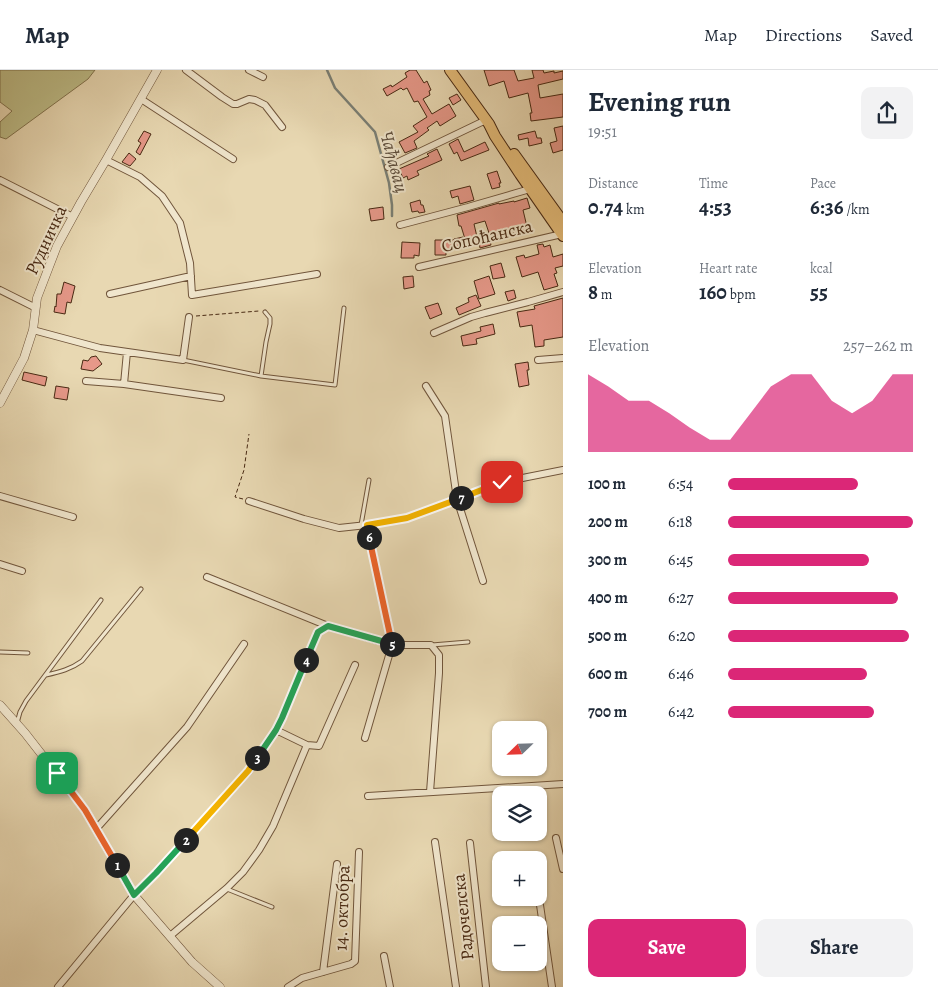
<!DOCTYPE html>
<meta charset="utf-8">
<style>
:root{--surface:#fff;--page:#f2f2f3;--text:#1f2937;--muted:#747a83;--line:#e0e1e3;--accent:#db2777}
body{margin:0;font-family:Alegreya,serif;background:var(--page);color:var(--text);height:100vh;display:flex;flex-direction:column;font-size:19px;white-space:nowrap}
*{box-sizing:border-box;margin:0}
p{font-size:16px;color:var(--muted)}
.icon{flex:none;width:28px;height:28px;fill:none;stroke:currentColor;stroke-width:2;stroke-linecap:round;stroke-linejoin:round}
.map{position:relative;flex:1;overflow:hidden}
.drawer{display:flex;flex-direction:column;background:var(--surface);width:375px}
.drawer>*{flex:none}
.needle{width:32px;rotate:247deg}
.buttons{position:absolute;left:492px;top:651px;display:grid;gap:10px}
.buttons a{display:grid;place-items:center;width:55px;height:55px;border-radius:10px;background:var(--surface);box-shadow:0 1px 4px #0004;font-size:25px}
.pin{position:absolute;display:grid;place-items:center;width:42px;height:42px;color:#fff;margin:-21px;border-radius:10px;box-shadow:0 2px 8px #0006}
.km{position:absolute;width:25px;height:25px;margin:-12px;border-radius:50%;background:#222;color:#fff;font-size:14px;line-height:25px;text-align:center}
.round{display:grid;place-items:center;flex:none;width:52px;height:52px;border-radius:10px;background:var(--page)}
.headline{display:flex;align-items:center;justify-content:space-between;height:85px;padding:0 25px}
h1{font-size:28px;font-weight:700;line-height:38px}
.stats{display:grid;grid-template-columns:repeat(3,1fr);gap:8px;height:85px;padding:5px 25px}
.stats div{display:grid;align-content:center}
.stats b{font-size:21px;font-weight:700}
.stats small{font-size:14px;font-weight:400}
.stats p{font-size:14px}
.chart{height:140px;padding:10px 25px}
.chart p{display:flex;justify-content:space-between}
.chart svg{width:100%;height:90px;margin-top:5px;fill:var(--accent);opacity:.7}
.cta{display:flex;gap:10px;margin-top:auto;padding:10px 25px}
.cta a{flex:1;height:58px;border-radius:10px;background:var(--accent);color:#fff;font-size:20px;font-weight:700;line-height:58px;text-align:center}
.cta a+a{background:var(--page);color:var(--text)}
ul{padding:0 25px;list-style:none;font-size:16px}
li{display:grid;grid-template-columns:80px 60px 1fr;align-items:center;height:38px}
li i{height:12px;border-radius:6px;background:var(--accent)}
header{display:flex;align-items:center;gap:30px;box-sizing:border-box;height:70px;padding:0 25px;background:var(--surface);border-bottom:1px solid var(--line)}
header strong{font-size:24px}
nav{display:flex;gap:28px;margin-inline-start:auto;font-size:18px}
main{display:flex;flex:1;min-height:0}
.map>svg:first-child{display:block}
</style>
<header>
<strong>Map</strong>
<nav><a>Map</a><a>Directions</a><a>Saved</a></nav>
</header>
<main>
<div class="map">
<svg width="563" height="917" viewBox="0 0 563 917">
<rect width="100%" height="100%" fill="#e8d8b2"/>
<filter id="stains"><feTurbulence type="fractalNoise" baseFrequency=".004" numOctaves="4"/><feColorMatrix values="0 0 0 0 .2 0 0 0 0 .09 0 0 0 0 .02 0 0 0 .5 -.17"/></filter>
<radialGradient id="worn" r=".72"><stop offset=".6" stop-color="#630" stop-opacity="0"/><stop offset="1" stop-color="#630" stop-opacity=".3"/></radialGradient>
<!-- green -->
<path fill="#bdbc87" stroke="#82724d" d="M0 0H95L88 9 6 69 0 67V52L12 41 0 32Z"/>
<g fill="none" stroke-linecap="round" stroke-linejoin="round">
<!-- stream -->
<path stroke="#7a7f75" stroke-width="2.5" d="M327 0 335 18 375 62 389 113 392 135V146"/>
</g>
<!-- building -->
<path fill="#e69889" stroke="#482913" d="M410 0H416L424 13 427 11 431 20 429 21 430 25 423 29 432 44 449 34 456 46 440 56 437 51 427 58 429 60 414 71 417 78 405 83 399 72 418 62 413 56 427 47 418 31 414 32 407 18 403 20 401 18 387 26 383 19 391 15 392 17 407 7 405 3Z
M484 0H514L518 11 534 8 532 0H543L544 3 554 1V3L563 1V9L538 15 540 28 563 24V47L531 51 530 43H532L528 23 509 28 504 11 489 16Z
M457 24 461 30 453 35 449 28Z
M563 56V80L553 83 550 73 557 71 554 58Z
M144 61 151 64 140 85 136 82 141 73 138 71Z
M535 61 537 68H541L542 73 529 76 528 68 519 70 518 65Z
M458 69 464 82 485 72 489 80 461 91 457 82 454 84 449 74Z
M437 79 442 90 417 101 419 105 408 110 407 106 403 108 399 99 429 86 427 84Z
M129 83 136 89 130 96 122 92Z
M497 101 501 113H499L500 117 492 119 487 104Z
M470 116 474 130 460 134 458 126 452 128 450 121Z
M527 128 530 138 523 140 528 161 514 165 513 161 502 164 503 167 490 171 491 175 480 178 478 166 489 163 485 151 474 154 477 167 465 169 461 156H459L457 145 499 133V134L514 131V132Z
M420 130 421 135H423L425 142 419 143 418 141 412 142 410 133Z
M383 137 384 149 371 151 369 139Z
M463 167 465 177 446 181V185H435V170H454V169Z
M402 172 420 173 419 186 414 185V188H401Z
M543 174 544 177 550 175 553 187 563 184V196L555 198 557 203 554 204 558 216 544 220 538 202 522 207 516 187 524 185 525 188 539 184 537 175Z
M501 193 505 207 493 209 490 196Z
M413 206 414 217 404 219 403 207Z
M489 206 495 224 479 229 474 211Z
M64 212 75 216 71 233 67 232 65 244 54 242 55 236 56 237 57 224H61Z
M514 220 516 228 508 231 505 222Z
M476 225 481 236 459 245 456 238 469 232 468 228Z
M563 228V267L544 270V276L535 277 532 255 520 257 517 242 535 239 534 236Z
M438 233 442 244 430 249 425 237Z
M493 254 495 264 476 269 477 274 463 276 461 266 481 261 480 257Z
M96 286 102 294 93 301 81 299 83 290 88 291 91 287Z
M528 292 529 300H527L529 315 519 317 515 294Z
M24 302 47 307 45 316 22 310Z
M56 316 69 318 67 330 54 328Z"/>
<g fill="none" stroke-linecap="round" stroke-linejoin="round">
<!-- service casing -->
<g stroke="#70553b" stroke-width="5">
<path id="service" d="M183 290 261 306 266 272 270 254V248L265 242
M261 306 335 315 344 238
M361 455 369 410
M432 575 468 572
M0 582 28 583
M46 605C60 602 71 599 82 591L141 519
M17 653 20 642 26 631 101 530
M227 819 272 837"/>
</g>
<!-- minor casing -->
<g stroke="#70553b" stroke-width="8">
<path id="minor" d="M186 0 222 27 233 34H237L249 29 255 30 265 35 282 57
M249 0 263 7
M141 29 233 89
M106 90 140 107 162 126 180 153 190 193 192 225 317 204
M388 97 486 50
M0 110 73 147
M400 155 468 137 530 119
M419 197 562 164
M0 220 36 238
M110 224 191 206
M33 260 100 278 183 290 189 247
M434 263 471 247 485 243 528 232 563 222
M538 290 563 288
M86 311 124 314 221 328
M124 314 127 282
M426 316 445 346 457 429 483 511
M0 426 73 447
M249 431 304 449 339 458 367 455
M0 494 22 501
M207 507 328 556
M365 668 392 575H431L439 585V603L430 722
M307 675 319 676 355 595
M368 726 563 714
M96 759 187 657 244 574
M556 768 563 799
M435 772 456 917
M470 773 486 917
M540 835 552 917
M170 866 227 818 243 802 259 780 273 756 307 675 276 660
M384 886 390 917
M323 902 337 794
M58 917 134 825 156 803 249 701 276 660 282 648 318 562 328 556 392 575 367 455 407 448 502 412 563 400
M288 917 302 908 351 894 355 891 359 782"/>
</g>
<!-- tertiary casing -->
<g stroke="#70553b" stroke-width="9">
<path id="tertiary" d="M0 333 24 288 33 260 37 228 57 176 81 132 106 90 157 0
M0 635 25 663 85 740 134 825 192 892 220 917"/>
</g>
<!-- primary casing -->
<g stroke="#482913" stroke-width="12">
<path id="primary" d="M450 0 489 54 495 66 520 104 563 166
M514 84 563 152"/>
</g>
<!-- path -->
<path stroke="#482913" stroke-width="1" stroke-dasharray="4 2.5" stroke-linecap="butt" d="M196 246 259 241
M243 429 235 427 244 400 249 364"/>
<!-- service -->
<use href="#service" stroke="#f0e6cd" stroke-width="3"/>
<!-- minor -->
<use href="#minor" stroke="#f0e6cd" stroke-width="6"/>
<!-- tertiary -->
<use href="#tertiary" stroke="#f0e6cd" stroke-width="8"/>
<!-- primary -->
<use href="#primary" stroke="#e4bc79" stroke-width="10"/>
</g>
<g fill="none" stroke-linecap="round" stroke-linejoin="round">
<!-- split-1 casing -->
<g stroke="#fff" stroke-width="10">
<path id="split-1" d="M57 703 85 740 117 795"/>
</g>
<!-- split-2 casing -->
<g stroke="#fff" stroke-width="10">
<path id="split-2" d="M117 795 134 825 156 803 186 770"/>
</g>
<!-- split-3 casing -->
<g stroke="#fff" stroke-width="10">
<path id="split-3" d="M186 770 248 701 257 688"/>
</g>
<!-- split-4 casing -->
<g stroke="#fff" stroke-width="10">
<path id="split-4" d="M257 688 276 660 282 648 306 590"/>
</g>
<!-- split-5 casing -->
<g stroke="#fff" stroke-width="10">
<path id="split-5" d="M306 590 318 562 328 556 392 574"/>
</g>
<!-- split-6 casing -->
<g stroke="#fff" stroke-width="10">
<path id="split-6" d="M369 467 392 574"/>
</g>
<!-- split-7 casing -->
<g stroke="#fff" stroke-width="10">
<path id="split-7" d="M369 467 367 455 407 448 461 428"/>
</g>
<!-- split-8 casing -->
<g stroke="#fff" stroke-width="10">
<path id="split-8" d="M461 428 502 412"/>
</g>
<!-- split-1 -->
<use href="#split-1" stroke="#f0652b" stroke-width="6"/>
<!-- split-2 -->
<use href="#split-2" stroke="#22a559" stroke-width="6"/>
<!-- split-3 -->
<use href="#split-3" stroke="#f5b400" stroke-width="6"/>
<!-- split-4 -->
<use href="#split-4" stroke="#22a559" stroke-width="6"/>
<!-- split-5 -->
<use href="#split-5" stroke="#22a559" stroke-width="6"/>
<!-- split-6 -->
<use href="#split-6" stroke="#f0652b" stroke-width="6"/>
<!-- split-7 -->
<use href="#split-7" stroke="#f5b400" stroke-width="6"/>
<!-- split-8 -->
<use href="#split-8" stroke="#f5b400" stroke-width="6"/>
</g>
<g text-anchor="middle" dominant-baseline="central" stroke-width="4" stroke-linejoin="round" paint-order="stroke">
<!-- street labels -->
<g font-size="18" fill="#482913" stroke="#f0e6cd">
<text transform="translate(487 166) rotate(-13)">Сопоћанска</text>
<text transform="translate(46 170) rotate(-65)">Рудничка</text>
<text transform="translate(342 838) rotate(-88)">14. октобра</text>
<text transform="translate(463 847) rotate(-96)">Радочелска</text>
</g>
<!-- water labels -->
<g font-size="19" font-style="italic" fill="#5d4d3c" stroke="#f0e6cd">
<text transform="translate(394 92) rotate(75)">Чађавац</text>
</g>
</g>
<rect width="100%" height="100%" filter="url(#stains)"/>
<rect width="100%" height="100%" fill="url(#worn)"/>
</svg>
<div class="buttons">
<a><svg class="needle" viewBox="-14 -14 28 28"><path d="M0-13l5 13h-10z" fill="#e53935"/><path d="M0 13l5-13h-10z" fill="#747a83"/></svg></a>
<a><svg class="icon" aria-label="layers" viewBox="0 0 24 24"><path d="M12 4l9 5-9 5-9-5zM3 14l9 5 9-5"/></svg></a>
<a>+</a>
<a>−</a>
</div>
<div class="pin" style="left:57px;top:703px;background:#1e9e55"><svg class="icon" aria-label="arrive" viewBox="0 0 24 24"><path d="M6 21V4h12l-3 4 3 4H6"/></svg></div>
<div class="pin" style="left:502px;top:412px;background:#d93025"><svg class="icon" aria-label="check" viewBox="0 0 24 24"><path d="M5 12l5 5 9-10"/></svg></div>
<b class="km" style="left:117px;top:795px">1</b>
<b class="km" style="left:186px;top:770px">2</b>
<b class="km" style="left:257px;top:688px">3</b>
<b class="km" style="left:306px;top:590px">4</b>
<b class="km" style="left:392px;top:574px">5</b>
<b class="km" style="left:369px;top:467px">6</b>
<b class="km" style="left:461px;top:428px">7</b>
</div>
<section class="drawer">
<div class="headline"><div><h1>Evening run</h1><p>19:51</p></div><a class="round"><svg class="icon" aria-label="share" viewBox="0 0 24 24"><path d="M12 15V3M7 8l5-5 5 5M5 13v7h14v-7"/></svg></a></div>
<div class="stats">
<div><p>Distance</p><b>0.74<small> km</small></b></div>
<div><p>Time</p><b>4:53</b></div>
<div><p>Pace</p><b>6:36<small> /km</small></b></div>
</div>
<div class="stats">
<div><p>Elevation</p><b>8<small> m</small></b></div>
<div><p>Heart rate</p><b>160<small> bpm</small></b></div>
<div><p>kcal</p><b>55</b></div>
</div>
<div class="chart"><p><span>Elevation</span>257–262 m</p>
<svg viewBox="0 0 160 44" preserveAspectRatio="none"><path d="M0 44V6L10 12L20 19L30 19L40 25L50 32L60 38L70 38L80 25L90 12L100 6L110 6L120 19L130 25L140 19L150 6L160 6V44z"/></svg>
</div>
<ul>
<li><b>100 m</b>6:54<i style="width:70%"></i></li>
<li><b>200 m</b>6:18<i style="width:100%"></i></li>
<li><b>300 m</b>6:45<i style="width:76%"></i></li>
<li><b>400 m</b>6:27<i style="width:92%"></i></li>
<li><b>500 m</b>6:20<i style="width:98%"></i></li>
<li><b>600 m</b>6:46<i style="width:75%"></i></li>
<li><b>700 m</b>6:42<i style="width:79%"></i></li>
</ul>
<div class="cta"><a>Save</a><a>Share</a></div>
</section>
</main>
